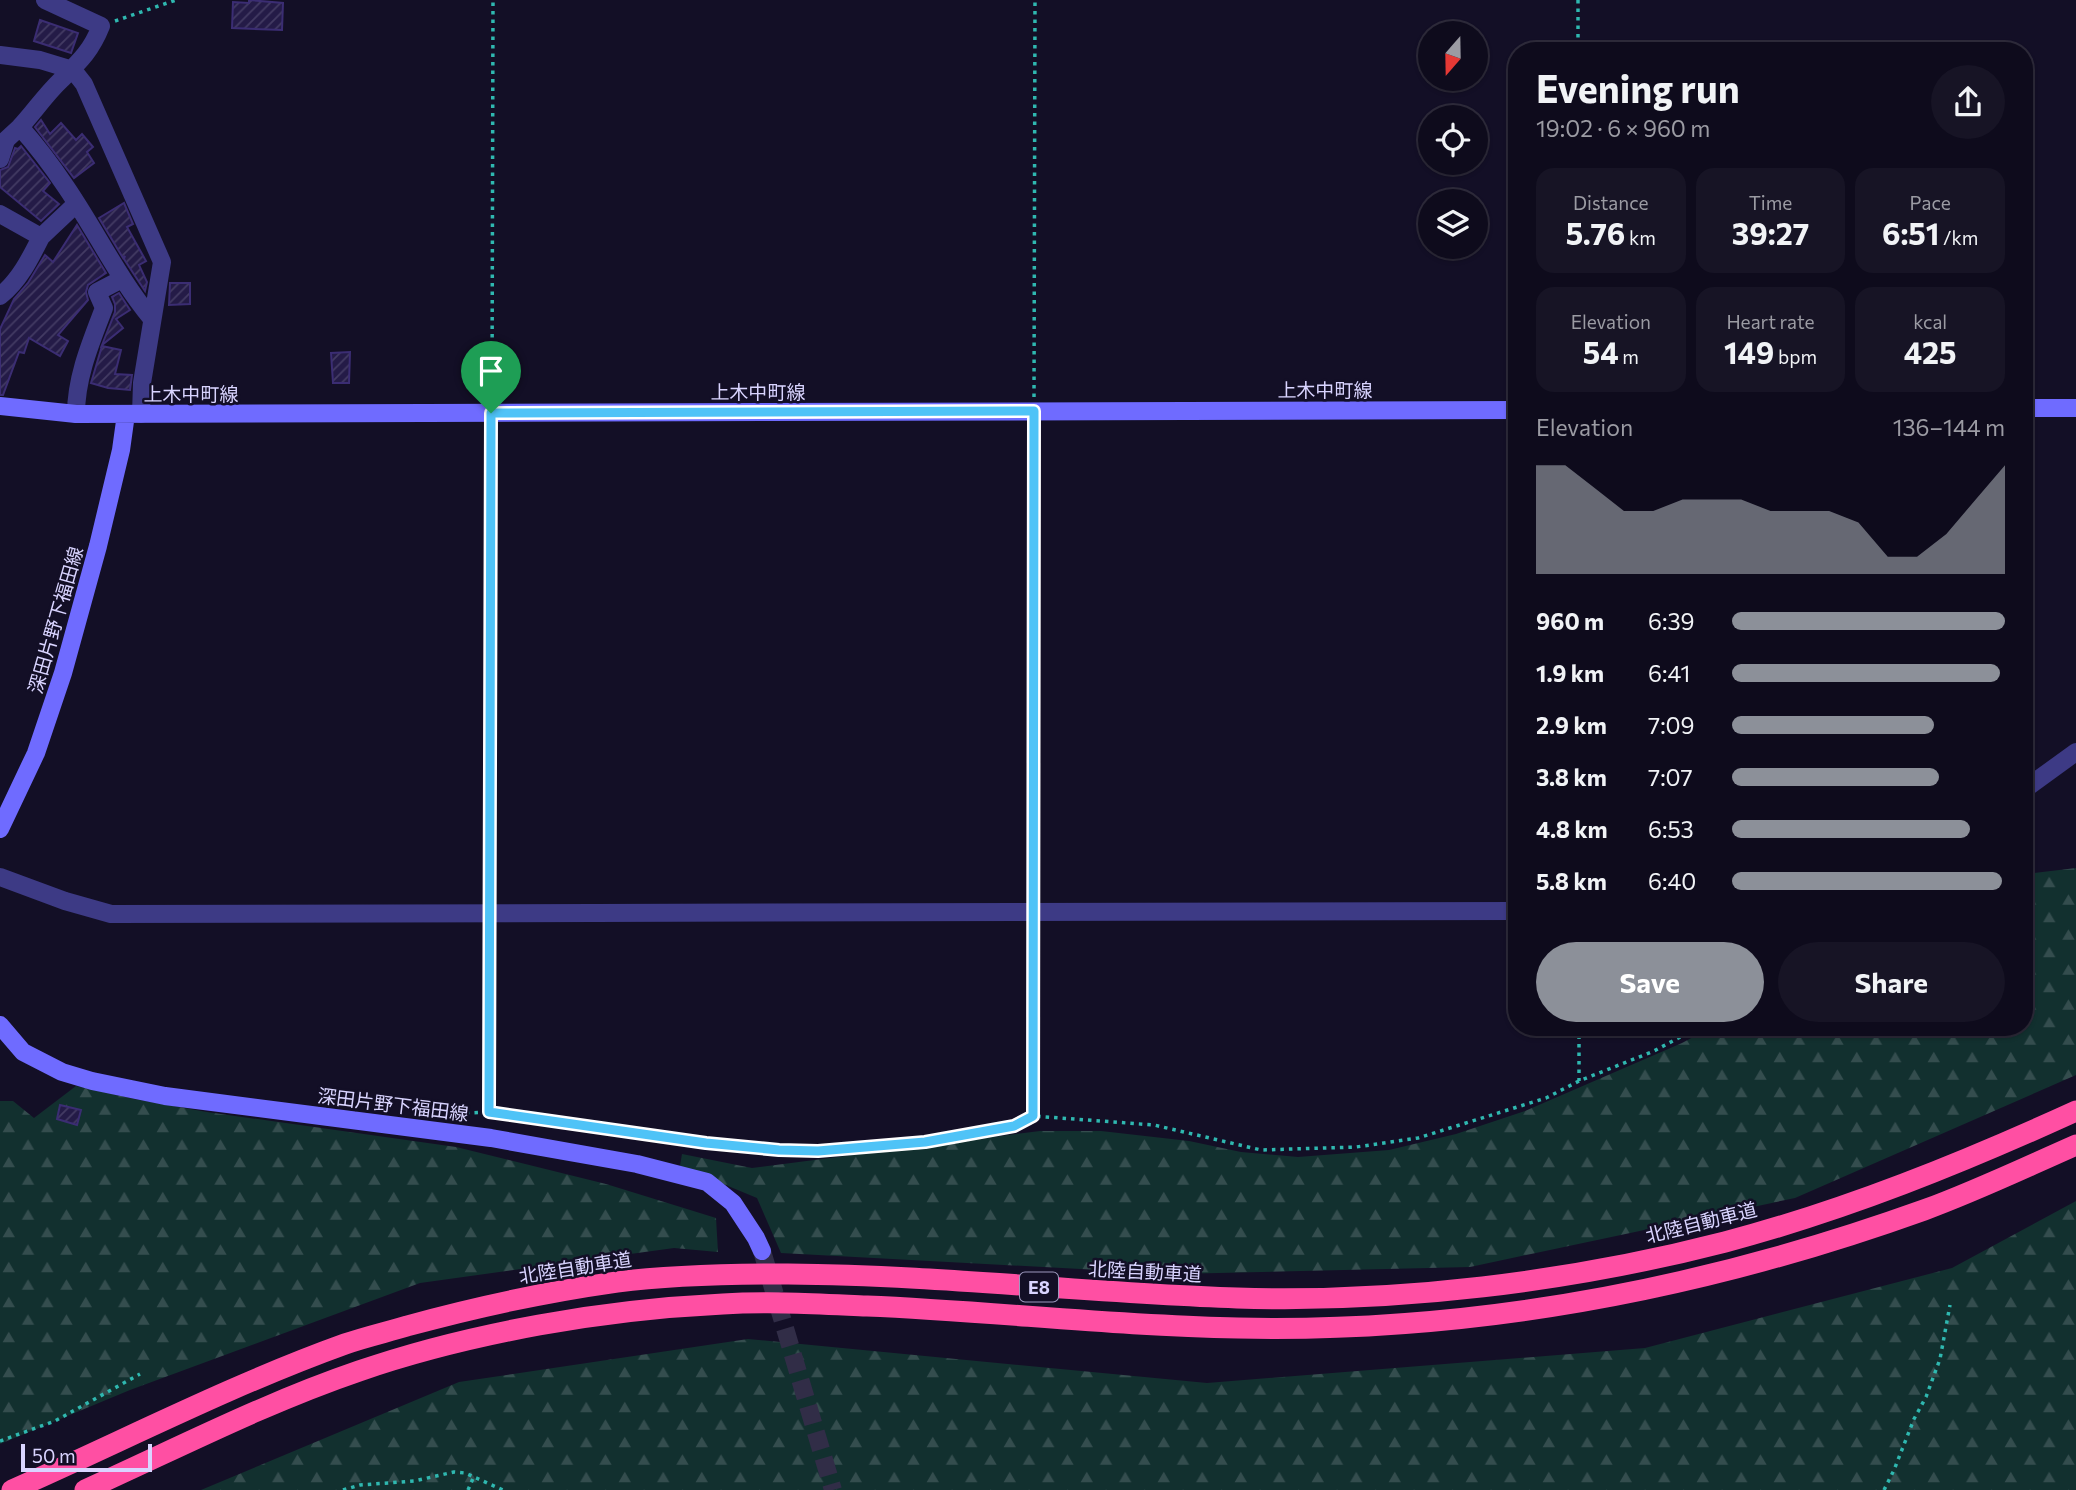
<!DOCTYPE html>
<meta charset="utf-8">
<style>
:root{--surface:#0e0b1c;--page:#171425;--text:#f1f3f6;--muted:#9b9ba3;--line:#2e2b3b;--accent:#8c9099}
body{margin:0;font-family:Commissioner,"Noto Sans JP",sans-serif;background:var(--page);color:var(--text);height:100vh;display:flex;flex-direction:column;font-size:26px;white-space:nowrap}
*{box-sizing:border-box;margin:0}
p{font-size:23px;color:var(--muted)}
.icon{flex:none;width:38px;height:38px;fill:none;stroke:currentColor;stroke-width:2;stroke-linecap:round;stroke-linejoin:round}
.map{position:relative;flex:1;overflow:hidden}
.panel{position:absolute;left:1508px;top:42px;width:525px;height:994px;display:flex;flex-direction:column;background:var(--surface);border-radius:28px;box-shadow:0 2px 5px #0004,0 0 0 2px var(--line)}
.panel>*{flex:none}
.needle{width:46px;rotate:200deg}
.tools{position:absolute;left:1418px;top:21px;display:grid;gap:14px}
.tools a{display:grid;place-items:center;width:70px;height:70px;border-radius:50%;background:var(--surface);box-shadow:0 2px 5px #0004,0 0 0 2px var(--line);font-size:35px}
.scale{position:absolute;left:21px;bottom:18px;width:131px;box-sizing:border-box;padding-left:7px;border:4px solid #d9d4ff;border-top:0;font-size:19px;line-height:24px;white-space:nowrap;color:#d9d4ff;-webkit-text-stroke:5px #130f26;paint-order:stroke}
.pin{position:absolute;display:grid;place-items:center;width:60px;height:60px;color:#fff;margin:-72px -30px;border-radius:50% 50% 50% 0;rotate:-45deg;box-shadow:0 0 7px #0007}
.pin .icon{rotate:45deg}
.round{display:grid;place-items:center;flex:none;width:74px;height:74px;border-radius:37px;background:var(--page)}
.head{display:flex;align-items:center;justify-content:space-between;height:119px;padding:0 28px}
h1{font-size:38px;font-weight:700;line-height:52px}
.metrics{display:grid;grid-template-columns:repeat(3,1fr);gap:10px;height:119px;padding:7px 28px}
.metrics div{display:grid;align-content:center;border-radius:18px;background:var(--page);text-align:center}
.metrics b{font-size:30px;font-weight:700}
.metrics small{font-size:19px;font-weight:400}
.metrics p{font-size:19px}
.chart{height:196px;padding:14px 28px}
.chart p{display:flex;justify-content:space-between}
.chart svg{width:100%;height:126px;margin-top:7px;fill:var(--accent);opacity:.7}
.cta{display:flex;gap:14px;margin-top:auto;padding:14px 28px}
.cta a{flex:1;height:80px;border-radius:42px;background:var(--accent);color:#fff;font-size:28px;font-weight:700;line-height:80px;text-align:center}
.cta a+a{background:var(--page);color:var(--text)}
ul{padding:0 28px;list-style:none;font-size:23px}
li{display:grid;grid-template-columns:112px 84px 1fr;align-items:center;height:52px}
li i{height:18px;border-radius:9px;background:var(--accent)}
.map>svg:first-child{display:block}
</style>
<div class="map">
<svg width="2076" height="1490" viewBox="0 0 2076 1490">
<defs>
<pattern id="forest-firs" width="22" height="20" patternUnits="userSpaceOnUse" patternTransform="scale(1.75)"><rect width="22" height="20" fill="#12302f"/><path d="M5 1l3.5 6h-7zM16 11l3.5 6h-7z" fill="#344d4e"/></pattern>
<pattern id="building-hatch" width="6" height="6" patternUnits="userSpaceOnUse" patternTransform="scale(1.75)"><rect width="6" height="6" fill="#241b47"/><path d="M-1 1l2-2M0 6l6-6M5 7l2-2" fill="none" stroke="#433b63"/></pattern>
</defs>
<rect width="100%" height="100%" fill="#130f26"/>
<!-- forest -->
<path fill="url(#forest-firs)" d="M2076 868V1075L1795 1198 1470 1267 1174 1274 781 1253 757 1198 680 1166 682 1154 752 1168 1040 1131H1101L1189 1141 1241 1152 1298 1157 1389 1150 1456 1134 1525 1111 1682 1043 1712 1027H2025V874Z
M76 1086 134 1099 207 1112 456 1147 606 1184 716 1218 718 1252 674 1248 420 1283 130 1390 0 1444V1101H13L34 1118Z
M2076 1201V1490H201L459 1382 748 1339 1207 1383 1645 1348 1952 1268Z"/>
<!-- building -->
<path fill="url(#building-hatch)" stroke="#3b2d73" stroke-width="2" d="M249 0 283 3 282 30 232 28 233 2 249 3Z
M40 20 78 33 71 53 34 41Z
M41 120 50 134 61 123 76 140 82 134 93 147 87 152 94 163 74 178 35 127Z
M21 146 50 183 43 191 59 204 41 221 0 187V170L8 167 15 148 18 149Z
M124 203 133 224 127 227 146 261 139 265 147 282 145 291 124 259 125 256 123 258 99 218Z
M77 225 106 273 88 285 86 292 88 300 58 335 68 341 60 356 29 338 24 353 19 352 3 395H0V329L14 299 28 283 45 255 53 262Z
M170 283H190V304L169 305Z
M119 293 130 310 116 319 123 328 102 345 115 312V304L112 297Z
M102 346 121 350 115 374 132 375 130 390 108 388 91 383Z
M350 352 349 383H333L331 353Z
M60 1105 81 1110 77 1125 57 1119Z"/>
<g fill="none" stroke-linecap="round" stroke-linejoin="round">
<!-- secondary-tunnel -->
<path stroke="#312d47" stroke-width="18" stroke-dasharray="18 9" stroke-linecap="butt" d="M762 1251 833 1490"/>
<!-- path -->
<path stroke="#2fb8b0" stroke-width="3.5" stroke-dasharray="3.5 5" stroke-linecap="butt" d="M1578 0V51
M115 21 176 0
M492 397 493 0
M1034 397 1035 0
M490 897 491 429
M1033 897 1034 429
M1579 1027V1081
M489 1112 490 930
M449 1114 489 1112 706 1143 779 1150 818 1151 925 1142 1014 1126 1033 1116 1154 1125 1261 1150 1356 1147 1418 1138 1546 1098 1579 1081 1654 1051 1699 1027
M1033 1116V929
M0 1441 55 1421 140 1374
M343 1490 360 1485 414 1481 454 1472 465 1473 503 1490
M468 1490 474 1476
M1884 1490 1894 1470 1914 1419 1926 1397 1940 1359 1950 1305"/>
<!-- minor -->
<path stroke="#3d3a85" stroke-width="18" d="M45 0 101 26C91 51 80 61 61 80 46 94 34 112 20 127 37 146 52 166 66 187 96 231 118 278 152 319
M0 55 40 60 73 70 84 84 162 262 142 383 141 414
M0 159 6 140 20 127
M0 214 41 237 76 204
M0 296C19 281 30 259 41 237
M76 414C76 377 91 342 104 308L97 292 122 279
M2025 789 2076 752
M0 877 65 901 111 914 1517 911"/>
<!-- secondary -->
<path stroke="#6f6bff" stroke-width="18" d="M0 406 76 414 1517 410
M2025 408H2076
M0 829 36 753 63 673 98 546 121 450 126 414
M0 1025 23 1052 62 1072 92 1081 165 1096 491 1138 637 1164 707 1182 733 1203 756 1238 762 1251"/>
<!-- motorway -->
<path stroke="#ff4fa3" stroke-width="21" d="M12 1490C123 1441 231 1385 345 1344 365 1337 387 1332 407 1326 476 1307 546 1292 617 1282 673 1275 731 1274 788 1274 938 1275 1087 1293 1237 1298 1397 1303 1570 1282 1725 1242 1846 1210 1962 1163 2076 1111
M85 1490C176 1449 265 1403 359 1371 417 1351 479 1336 539 1325 599 1314 662 1307 723 1304 771 1301 820 1304 867 1306 991 1311 1114 1326 1238 1328 1472 1333 1704 1289 1924 1210 1976 1191 2026 1167 2076 1145"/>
</g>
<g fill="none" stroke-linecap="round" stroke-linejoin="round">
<!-- route casing -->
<g stroke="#fff" stroke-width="14">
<path id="route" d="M1034 411 1033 1116 1014 1126 925 1142 818 1151 779 1150 706 1143 489 1112 491 413Z"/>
</g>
<!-- route -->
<use href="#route" stroke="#4fc3f7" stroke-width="9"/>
</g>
<g text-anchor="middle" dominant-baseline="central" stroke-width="5" stroke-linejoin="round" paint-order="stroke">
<!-- shield labels -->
<rect fill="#130f26" stroke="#9e99be" stroke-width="2" x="1020" y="1272.5" width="38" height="29" rx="5"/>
<g font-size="18" font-weight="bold" fill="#d9d4ff">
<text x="1039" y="1287">E8</text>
</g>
<!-- street labels -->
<g font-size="19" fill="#d9d4ff" stroke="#130f26">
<text x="1325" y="389">上木中町線</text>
<text x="758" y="391">上木中町線</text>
<text x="191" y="393">上木中町線</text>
<text transform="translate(55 620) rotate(-74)">深田片野下福田線</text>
<text transform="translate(393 1104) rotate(7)">深田片野下福田線</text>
<text transform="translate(1701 1222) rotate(-14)">北陸自動車道</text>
<text transform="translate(575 1267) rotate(-9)">北陸自動車道</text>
<text transform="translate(1145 1271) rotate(3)">北陸自動車道</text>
</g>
</g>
</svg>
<div class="tools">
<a><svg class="needle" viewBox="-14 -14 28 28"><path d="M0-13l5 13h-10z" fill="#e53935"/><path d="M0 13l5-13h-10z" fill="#9b9ba3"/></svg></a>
<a><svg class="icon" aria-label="locate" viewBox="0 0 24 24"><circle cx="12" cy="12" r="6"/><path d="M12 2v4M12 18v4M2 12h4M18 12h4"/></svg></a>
<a><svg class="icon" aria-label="layers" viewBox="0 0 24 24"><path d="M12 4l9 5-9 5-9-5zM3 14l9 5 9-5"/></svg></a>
</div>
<div class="scale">50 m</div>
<div class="pin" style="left:491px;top:413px;background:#1e9e55"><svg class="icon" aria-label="arrive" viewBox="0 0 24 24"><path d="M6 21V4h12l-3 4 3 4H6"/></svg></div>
<section class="panel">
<div class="head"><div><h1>Evening run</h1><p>19:02 · 6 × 960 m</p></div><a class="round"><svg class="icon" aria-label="share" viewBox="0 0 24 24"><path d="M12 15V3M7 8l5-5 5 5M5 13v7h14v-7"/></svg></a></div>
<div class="metrics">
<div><p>Distance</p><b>5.76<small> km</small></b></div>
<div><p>Time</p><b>39:27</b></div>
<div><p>Pace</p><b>6:51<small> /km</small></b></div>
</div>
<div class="metrics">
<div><p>Elevation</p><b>54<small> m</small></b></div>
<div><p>Heart rate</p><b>149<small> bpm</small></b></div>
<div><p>kcal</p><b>425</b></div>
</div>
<div class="chart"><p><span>Elevation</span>136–144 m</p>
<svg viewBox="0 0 160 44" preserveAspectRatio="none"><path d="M0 44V6L10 6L20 14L30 22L40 22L50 18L60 18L70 18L80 22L90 22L100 22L110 26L120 38L130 38L140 30L150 18L160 6V44z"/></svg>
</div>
<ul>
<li><b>960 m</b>6:39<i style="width:100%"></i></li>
<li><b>1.9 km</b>6:41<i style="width:98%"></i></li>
<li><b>2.9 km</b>7:09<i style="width:74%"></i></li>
<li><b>3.8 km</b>7:07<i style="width:76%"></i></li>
<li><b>4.8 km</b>6:53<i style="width:87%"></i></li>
<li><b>5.8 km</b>6:40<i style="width:99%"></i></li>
</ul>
<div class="cta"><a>Save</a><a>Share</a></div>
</section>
</div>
